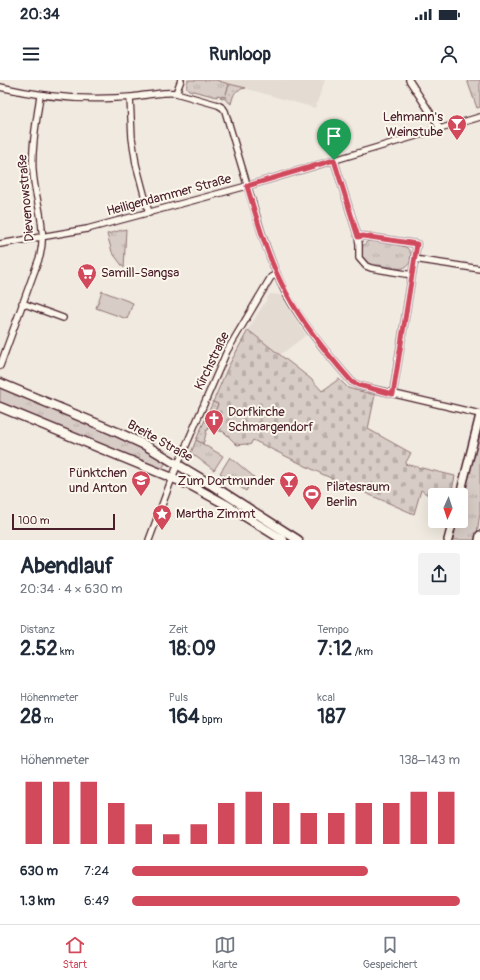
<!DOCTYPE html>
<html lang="de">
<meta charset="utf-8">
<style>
:root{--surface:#fff;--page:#f2f2f3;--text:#1f2937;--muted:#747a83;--line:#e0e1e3;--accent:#d1495b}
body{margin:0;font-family:Pangolin,sans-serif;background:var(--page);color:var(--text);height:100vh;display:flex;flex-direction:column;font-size:15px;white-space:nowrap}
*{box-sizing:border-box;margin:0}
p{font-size:13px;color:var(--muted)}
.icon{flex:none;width:22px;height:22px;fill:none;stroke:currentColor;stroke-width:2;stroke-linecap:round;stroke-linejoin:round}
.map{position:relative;height:460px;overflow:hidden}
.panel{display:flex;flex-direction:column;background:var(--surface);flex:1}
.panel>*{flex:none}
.needle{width:26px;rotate:183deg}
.buttons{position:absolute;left:428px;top:408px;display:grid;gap:8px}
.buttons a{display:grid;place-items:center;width:40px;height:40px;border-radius:4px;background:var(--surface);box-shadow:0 4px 16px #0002;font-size:20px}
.scale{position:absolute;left:12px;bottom:10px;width:103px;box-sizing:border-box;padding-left:4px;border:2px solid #4a1f2b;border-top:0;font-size:11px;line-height:14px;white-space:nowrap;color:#4a1f2b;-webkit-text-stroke:3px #fbf7ec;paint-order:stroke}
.pin{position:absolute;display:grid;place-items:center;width:34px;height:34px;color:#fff;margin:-41px -17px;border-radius:50% 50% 50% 0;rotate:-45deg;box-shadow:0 0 4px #0007}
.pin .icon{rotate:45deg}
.round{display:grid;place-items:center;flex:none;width:42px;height:42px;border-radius:4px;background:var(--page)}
.summary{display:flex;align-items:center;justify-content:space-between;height:68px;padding:0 20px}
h1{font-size:22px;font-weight:700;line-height:30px}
.metrics{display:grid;grid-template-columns:repeat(3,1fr);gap:6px;height:68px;padding:4px 20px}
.metrics div{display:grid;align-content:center}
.metrics b{font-size:20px;font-weight:700}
.metrics small{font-size:11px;font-weight:400}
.metrics p{font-size:11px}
.chart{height:112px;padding:8px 20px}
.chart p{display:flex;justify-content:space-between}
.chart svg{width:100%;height:72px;margin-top:4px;stroke:var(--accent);stroke-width:6}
ul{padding:0 20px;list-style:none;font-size:13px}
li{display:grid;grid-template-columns:64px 48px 1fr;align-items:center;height:30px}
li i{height:10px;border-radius:5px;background:var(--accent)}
.status{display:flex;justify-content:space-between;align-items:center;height:28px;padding:0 20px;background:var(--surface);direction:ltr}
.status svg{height:11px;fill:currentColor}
header{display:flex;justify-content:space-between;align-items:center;height:52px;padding:0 20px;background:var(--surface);font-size:18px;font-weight:700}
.menu{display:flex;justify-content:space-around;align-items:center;height:56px;border-top:1px solid var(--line);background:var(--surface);font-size:11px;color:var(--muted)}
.menu a{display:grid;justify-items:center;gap:2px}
.menu .active{color:var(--accent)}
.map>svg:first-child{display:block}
</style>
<div class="status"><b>20:34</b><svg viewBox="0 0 49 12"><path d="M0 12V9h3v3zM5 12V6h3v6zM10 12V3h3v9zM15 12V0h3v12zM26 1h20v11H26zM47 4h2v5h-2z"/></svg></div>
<header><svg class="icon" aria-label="menu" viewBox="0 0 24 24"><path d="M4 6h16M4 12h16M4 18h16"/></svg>Runloop<svg class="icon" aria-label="person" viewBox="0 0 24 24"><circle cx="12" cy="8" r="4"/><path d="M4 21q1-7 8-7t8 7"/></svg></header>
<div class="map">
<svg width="480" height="460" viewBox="0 0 480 460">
<defs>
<pattern id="grass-dots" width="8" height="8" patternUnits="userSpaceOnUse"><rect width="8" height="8" fill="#d8ccc6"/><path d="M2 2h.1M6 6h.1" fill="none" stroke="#bbafaa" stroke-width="1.8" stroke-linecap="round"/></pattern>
<pattern id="cemetery-stones" width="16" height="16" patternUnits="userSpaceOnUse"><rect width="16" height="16" fill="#d8ccc6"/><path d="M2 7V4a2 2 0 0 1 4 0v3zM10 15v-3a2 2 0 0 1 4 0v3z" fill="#bbafaa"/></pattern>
<pattern id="park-tufts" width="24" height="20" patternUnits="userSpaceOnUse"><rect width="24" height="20" fill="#d8ccc6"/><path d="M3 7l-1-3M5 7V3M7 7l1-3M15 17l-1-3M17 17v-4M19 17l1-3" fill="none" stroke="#bbafaa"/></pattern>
</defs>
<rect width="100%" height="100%" fill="#f0eae0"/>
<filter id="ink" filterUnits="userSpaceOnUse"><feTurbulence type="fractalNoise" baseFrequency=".025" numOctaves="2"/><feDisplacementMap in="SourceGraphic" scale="8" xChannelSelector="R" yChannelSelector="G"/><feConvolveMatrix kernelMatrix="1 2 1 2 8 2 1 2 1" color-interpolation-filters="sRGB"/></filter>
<g filter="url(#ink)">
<!-- built -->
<path fill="#e4dbd2" d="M216 0H325L315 28Z
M270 214 280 215 306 255 280 275 248 250Z"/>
<!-- grass -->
<path fill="url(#grass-dots)" stroke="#917678" d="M229 4 246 8C234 10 234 13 231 24L225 19 220 17 221 16 225 17Z
M213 322 218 324 208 350H207L205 357V358L203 364 196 360Z
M187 394 292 460H287L216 415 186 399Z"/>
<!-- cemetery -->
<path fill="url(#cemetery-stones)" stroke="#917678" d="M248 250 311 299 322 311 339 299 348 308 375 315 368 349 411 373 405 384 455 396 451 415H435V420L421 410 414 434 324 395 253 360 250 365 245 364 237 365 224 352 209 348 218 324 213 322 228 287Z"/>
<!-- park -->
<path fill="url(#park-tufts)" stroke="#917678" d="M188 0H216L229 4 225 17 217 15V17L189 10C185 7 187 4 188 0Z
M467 0H480V27L477 28Z
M126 149 124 188 112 172 107 154Z
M371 160C377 160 403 165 407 168 414 174 412 185 403 188 400 189 395 188 391 187 387 187 383 186 379 185 376 185 373 186 370 185 364 183 360 176 361 171 362 165 366 162 371 160Z
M0 307 14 313 131 363 145 369 166 382 162 389 0 322Z
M480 350V433L476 460H452L456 441H461V422Z
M196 360 223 376 214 390 191 373Z
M230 377 254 397 246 411 220 393Z"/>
<!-- garden -->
<path fill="#d8ccc6" stroke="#917678" d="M102 211 133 223 127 239 96 228Z"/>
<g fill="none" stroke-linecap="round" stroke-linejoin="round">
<!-- minor casing -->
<g stroke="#4a1f2b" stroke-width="8">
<path id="minor" d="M181 0 176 13 218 25 223 28 225 31 261 151C268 173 276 194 286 214 304 246 327 274 352 302L358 305 369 308 480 334
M409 0 435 40 440 49
M0 7C38 16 76 20 115 18 126 18 136 17 146 15 156 14 166 12 176 13
M130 17 132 58 136 84 149 133
M334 80 358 157
M363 156 417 164 412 195 371 188 366 186 359 178V164L358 157Z
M0 164 87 149 247 106 480 37
M414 179 480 189
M22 223 63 238
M0 286 40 176C42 167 43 158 42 149 41 130 34 111 33 91 31 66 37 40 40 15
M393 313 412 195
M149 460 172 398 227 271 268 202 271 197 277 194"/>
</g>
<!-- tertiary casing -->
<g stroke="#4a1f2b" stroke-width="10">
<path id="tertiary" d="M460 415 480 335
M448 460 453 441
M479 460 480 455"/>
</g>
<!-- secondary casing -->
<g stroke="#4a1f2b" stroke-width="11">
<path id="secondary" d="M0 303 117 352 145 365 210 404 298 460
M0 327 192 406 225 424 283 460"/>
</g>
<!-- minor -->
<use href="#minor" stroke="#fbf7ec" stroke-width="5.5"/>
<!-- tertiary -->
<use href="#tertiary" stroke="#fbf7ec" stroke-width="7"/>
<!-- secondary -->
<use href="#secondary" stroke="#fbf7ec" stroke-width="8"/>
</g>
</g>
<g fill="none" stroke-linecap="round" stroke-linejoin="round" filter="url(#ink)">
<!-- route casing -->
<g stroke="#fff" stroke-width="8">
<path id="route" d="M334 80 358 157 363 156 417 164 393 314 358 305 352 302C328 275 304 246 287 214 268 180 258 142 247 106Z"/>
</g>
<!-- route -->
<use href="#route" stroke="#d1495b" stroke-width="5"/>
</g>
<!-- icons -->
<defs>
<g id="bar-pin" transform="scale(1)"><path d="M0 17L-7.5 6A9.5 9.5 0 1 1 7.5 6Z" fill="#d1495b" stroke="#fbf7ec"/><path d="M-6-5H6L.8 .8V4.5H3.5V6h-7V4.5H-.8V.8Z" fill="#fff"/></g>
<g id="supermarket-pin" transform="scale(1)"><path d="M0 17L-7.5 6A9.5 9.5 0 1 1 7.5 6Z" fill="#d1495b" stroke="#fbf7ec"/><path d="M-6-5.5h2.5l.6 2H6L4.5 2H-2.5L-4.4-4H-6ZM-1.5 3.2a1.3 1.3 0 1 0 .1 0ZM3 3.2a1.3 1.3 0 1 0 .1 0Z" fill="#fff"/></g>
<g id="church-pin" transform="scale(1)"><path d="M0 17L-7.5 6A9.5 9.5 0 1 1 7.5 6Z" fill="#d1495b" stroke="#fbf7ec"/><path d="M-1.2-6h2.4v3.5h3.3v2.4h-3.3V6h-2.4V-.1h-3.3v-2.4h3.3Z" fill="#fff"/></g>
<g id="school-pin" transform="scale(1)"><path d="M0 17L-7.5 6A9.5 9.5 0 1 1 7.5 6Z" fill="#d1495b" stroke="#fbf7ec"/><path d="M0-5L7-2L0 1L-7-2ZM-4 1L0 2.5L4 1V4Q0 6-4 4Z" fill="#fff"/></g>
<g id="stadium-pin" transform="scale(1)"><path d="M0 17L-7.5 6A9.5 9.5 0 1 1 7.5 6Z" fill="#d1495b" stroke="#fbf7ec"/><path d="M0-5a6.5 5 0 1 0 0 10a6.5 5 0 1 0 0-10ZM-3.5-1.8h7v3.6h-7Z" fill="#fff"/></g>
<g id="sight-pin" transform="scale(1)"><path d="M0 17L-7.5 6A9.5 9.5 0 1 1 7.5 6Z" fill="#d1495b" stroke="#fbf7ec"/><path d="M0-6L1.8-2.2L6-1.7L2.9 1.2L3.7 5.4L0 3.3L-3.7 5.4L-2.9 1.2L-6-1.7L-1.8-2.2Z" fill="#fff"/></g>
</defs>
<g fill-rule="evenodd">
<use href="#bar-pin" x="457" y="44"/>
<use href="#supermarket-pin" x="87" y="193"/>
<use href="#church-pin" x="214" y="339"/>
<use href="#school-pin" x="141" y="400"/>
<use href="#bar-pin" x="289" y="401"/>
<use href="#stadium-pin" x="312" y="414"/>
<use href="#sight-pin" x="162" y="434"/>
</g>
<g text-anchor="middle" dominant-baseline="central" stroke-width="4" stroke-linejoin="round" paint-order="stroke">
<!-- poi labels -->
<g font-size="13" fill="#4a1f2b" stroke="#fbf7ec" text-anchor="start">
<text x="443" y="37" text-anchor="end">Lehmann's<tspan x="443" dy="15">Weinstube</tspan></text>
<text x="101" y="193">Samill-Sangsa</text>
<text x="228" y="332">Dorfkirche<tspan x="228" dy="15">Schmargendorf</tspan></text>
<text x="127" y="393" text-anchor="end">Pünktchen<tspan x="127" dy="15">und Anton</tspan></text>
<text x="275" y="401" text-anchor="end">Zum Dortmunder</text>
<text x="326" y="407">Pilatesraum<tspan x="326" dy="15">Berlin</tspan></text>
<text x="176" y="434">Martha Zimmt</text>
</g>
<!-- street labels -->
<g font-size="13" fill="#4a1f2b" stroke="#fbf7ec">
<text transform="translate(169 115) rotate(-15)">Heiligendammer Straße</text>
<text transform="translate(26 118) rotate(-95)">Dievenowstraße</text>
<text transform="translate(212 281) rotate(-64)">Kirchstraße</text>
<text transform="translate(160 361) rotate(29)">Breite Straße</text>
</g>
</g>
</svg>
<div class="buttons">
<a><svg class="needle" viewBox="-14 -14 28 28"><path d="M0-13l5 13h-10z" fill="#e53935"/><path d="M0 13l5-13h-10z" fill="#747a83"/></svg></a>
</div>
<div class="scale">100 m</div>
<div class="pin" style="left:334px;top:80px;background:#1e9e55"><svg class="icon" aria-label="arrive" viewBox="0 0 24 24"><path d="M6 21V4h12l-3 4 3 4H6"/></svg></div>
</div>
<section class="panel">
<div class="summary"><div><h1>Abendlauf</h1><p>20:34 · 4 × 630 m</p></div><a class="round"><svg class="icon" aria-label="share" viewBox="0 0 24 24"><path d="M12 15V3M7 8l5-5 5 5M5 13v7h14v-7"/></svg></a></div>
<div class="metrics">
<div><p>Distanz</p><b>2.52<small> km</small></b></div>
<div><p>Zeit</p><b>18:09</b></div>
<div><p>Tempo</p><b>7:12<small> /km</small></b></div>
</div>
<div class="metrics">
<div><p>Höhenmeter</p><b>28<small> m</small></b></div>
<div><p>Puls</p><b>164<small> bpm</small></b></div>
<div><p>kcal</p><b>187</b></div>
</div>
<div class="chart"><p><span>Höhenmeter</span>138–143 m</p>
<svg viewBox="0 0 160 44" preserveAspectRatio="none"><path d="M5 44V6M15 44V6M25 44V6M35 44V19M45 44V32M55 44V38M65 44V32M75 44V19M85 44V12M95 44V19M105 44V25M115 44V25M125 44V19M135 44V19M145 44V12M155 44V12"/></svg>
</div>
<ul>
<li><b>630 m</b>7:24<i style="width:72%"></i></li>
<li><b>1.3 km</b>6:49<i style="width:100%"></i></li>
</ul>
</section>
<nav class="menu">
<a class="active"><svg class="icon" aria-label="home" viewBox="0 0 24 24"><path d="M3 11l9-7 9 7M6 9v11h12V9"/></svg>Start</a>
<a><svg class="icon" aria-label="map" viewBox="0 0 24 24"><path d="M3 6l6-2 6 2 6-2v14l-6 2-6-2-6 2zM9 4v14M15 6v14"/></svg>Karte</a>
<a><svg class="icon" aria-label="saved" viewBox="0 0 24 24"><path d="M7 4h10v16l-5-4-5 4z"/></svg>Gespeichert</a>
</nav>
